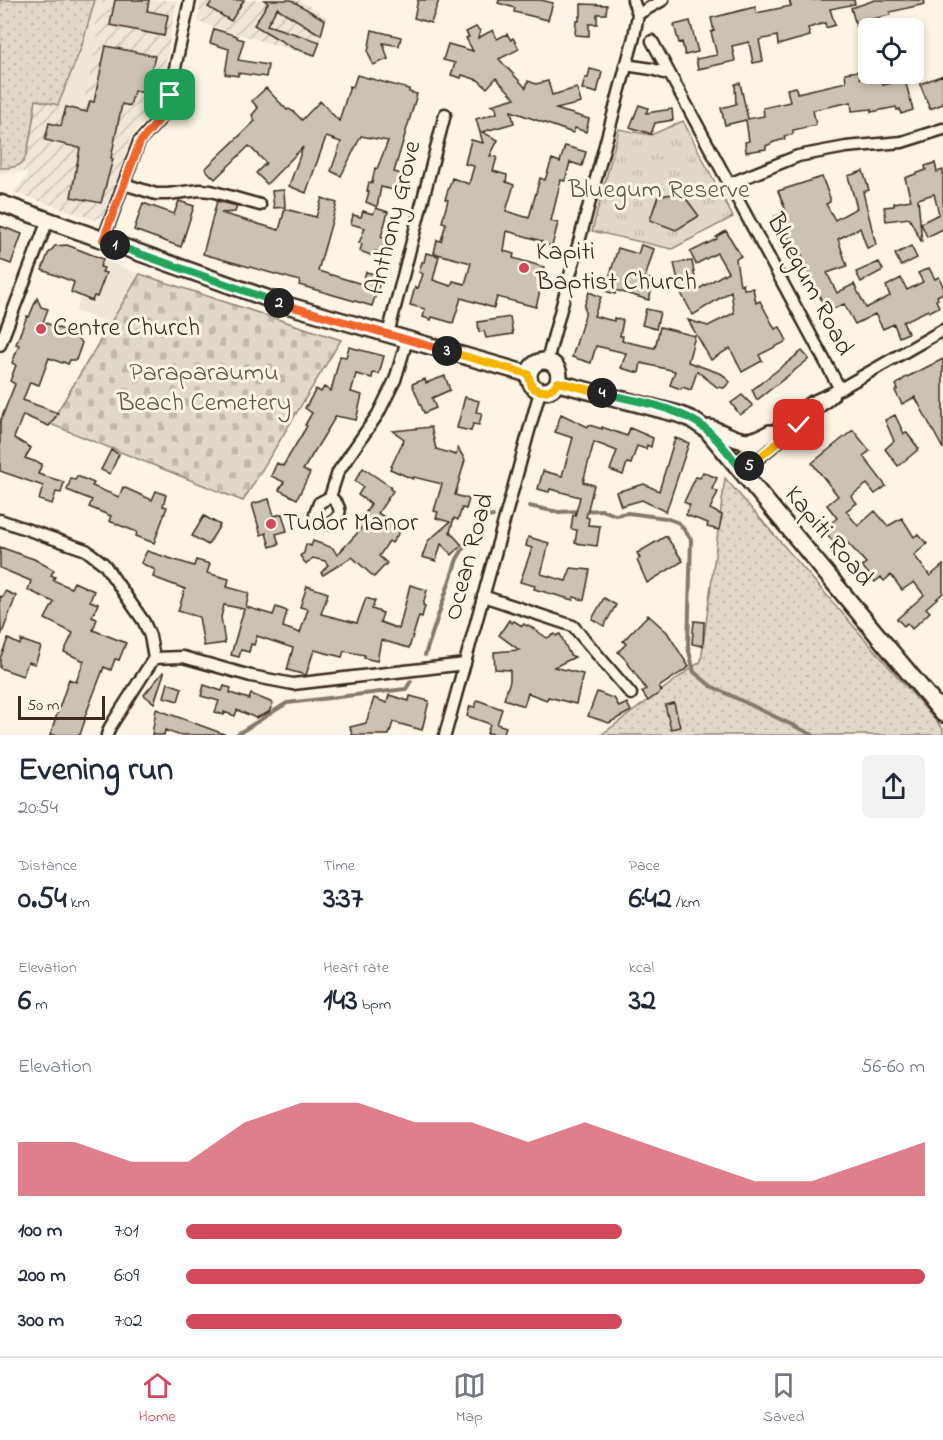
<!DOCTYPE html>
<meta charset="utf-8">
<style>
:root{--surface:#fff;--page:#f2f2f3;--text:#1f2937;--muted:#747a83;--line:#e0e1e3;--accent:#d1495b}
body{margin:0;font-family:"Indie Flower",sans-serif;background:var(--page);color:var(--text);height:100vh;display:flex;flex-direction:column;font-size:22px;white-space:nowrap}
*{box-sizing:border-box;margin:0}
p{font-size:20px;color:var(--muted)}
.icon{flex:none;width:33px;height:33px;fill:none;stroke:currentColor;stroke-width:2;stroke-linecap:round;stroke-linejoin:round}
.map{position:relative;height:735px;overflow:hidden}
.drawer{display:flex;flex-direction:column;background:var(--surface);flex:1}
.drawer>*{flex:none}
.controls{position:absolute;left:858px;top:18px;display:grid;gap:12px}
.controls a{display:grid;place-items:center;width:66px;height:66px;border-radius:9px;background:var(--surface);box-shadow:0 3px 9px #0003;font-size:30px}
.scale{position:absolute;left:18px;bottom:15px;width:87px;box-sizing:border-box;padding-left:6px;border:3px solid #3b2a1e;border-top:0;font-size:16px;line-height:21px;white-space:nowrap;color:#3b2a1e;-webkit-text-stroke:4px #fcf5e5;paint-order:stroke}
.pin{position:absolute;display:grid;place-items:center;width:51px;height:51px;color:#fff;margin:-26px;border-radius:12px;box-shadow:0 3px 9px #0006}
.km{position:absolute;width:30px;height:30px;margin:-15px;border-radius:50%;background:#222;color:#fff;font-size:16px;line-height:30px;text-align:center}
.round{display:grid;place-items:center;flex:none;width:63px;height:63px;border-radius:9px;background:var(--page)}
.summary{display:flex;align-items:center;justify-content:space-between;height:102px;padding:0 18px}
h1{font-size:33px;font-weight:700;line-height:45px}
.stats{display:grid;grid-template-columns:repeat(3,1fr);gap:9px;height:102px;padding:6px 18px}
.stats div{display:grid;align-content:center}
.stats b{font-size:30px;font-weight:700}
.stats small{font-size:16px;font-weight:400}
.stats p{font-size:16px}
.chart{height:168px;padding:12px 18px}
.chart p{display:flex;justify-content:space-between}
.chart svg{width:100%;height:108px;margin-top:6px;fill:var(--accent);opacity:.7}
ul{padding:0 18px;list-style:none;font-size:20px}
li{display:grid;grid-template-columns:96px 72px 1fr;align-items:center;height:45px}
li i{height:15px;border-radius:8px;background:var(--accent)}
.menu{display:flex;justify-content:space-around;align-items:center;height:84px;border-top:2px solid var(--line);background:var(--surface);font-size:16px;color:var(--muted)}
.menu a{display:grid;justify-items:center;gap:3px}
.menu .selected{color:var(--accent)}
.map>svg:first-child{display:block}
</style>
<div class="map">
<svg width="943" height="735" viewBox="0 0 943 735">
<defs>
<pattern id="industrial-furrows" width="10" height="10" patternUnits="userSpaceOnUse" patternTransform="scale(1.5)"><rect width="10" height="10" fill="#eee6d6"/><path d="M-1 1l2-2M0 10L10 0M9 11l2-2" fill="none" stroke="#cdc5b7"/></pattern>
<pattern id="grass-dots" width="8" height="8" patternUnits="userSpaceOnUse" patternTransform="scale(1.5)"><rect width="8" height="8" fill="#e0d8c8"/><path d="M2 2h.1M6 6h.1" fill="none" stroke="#c1baab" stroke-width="1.8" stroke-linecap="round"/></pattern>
<pattern id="cemetery-stones" width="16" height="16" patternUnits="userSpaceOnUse" patternTransform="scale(1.5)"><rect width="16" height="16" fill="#e0d8c8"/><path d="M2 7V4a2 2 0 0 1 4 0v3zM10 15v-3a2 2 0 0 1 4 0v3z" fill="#c1baab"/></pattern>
<pattern id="park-tufts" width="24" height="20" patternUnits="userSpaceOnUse" patternTransform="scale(1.5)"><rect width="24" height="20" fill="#e0d8c8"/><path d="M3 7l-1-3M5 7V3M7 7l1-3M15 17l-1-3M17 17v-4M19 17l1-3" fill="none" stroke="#c1baab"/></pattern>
</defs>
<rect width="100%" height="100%" fill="#fcf5e5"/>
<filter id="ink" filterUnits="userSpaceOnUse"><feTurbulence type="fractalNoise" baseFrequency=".0167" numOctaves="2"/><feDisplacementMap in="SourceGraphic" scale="12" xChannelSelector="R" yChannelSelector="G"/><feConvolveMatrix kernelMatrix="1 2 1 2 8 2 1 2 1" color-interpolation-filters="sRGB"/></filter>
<g filter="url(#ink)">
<!-- built -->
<path fill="#eee6d6" d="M0 0H103L94 30 98 34 82 111 36 100 22 172 0 173Z
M84 253 140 274 110 323 75 311 81 296 71 292Z"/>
<!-- industrial -->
<path fill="url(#industrial-furrows)" d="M103 0H177L163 79 157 102 131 138 104 214 95 220 13 192 27 177V172H22L36 100 82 110 98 34 94 30Z
M200 0H299L327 17 316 57 198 22Z"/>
<!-- grass -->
<path fill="url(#grass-dots)" stroke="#8e8173" stroke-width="1.5" d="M0 0H95L81 48 58 105 36 100C34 111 29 155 23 162 17 168 8 168 0 168Z
M725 478 943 729V735H601L701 661Z"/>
<!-- cemetery -->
<path fill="url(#cemetery-stones)" stroke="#8e8173" stroke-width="1.5" d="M140 274 341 340 243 501 50 424Z"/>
<!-- park -->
<path fill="url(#park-tufts)" stroke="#8e8173" stroke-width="1.5" d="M683 121 733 217 672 249 592 231 619 129 651 135Z"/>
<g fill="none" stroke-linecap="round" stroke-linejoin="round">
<!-- stream -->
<path stroke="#85796b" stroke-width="4" d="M529 506 558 512 602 510 615 515 628 513 666 518 679 523 691 539 688 647 694 672 711 686 813 735
M425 655 457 559 482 518 493 516
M236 735 287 703 406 689 411 681"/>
</g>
<!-- building -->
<path fill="#ccc2b3" stroke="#3b2a1e" stroke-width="1.5" d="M115 0H149L147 11 168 15 164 36 110 25Z
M213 0H244L231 21 208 7Z
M264 0H291L325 20 321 35 277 8 267 25 320 42 315 55 293 48 254 25 268 3Z
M418 0H439L431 23 414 18Z
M499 0H541L553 3 548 20 514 12 515 8 498 3Z
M789 0H854L855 4 830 9 835 25 826 28 825 23 808 28 810 36 778 45 777 36 759 40 763 61 753 63 749 42 732 46 735 61 698 69 696 59 717 55 711 32 714 31 711 18 755 7 756 13 791 6Z
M875 0H924L925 4 890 12V15L872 19 874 25 857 29 851 8Z
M581 4 607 5 606 14H597V24H589V36L575 35 576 21H579V16H581Z
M690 21 698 52 685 55 682 42 679 43 674 25Z
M476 27 480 31 478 38 493 30 497 39 507 34 511 40 513 38 519 49 499 59 526 88 528 81 536 84 548 81 552 95 577 88 581 103 556 109 589 119 586 132 575 128 573 133 511 111 514 123 482 132 498 140 490 156 497 157 493 171 507 175 506 182 514 185 506 211 529 218 540 178 545 180 552 159 560 162 565 146 586 152 582 166 570 162 565 181 561 180 551 221 558 223 552 246 541 244 542 241 507 231 504 251 514 254 513 258 544 267V270L545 271 536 307 497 297 494 308 461 298 453 323 432 317 431 320 423 317 425 309 410 305 415 287 418 288 423 274 419 272 422 262H424L426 253 439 256 433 280 451 286 453 281 465 284 471 263 434 253 437 240 441 241 446 223 442 222 448 200 445 199 452 178 469 184 474 166 465 164 471 140 483 143 476 119 497 113 496 107 491 105 515 98 496 78 487 88 478 80 462 75 461 78 451 75 455 63 443 60 448 44 473 51 466 38 469 37 466 32Z
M214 29 237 36V38L244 40 238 60 268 65 266 77 238 73V76L225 74 229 49 210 43Z
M372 30 401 37 399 46 383 43 388 59 373 65 368 52Z
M106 46 155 56 146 93 134 91 130 106 122 104 111 158 113 159 101 203 71 197 80 148 45 140 49 123 61 126 66 107 87 112 90 101 94 102Z
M590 69 602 72 597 93 582 89 585 78H588Z
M859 71 860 78 881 74 883 85 905 80 913 110 901 114 900 109 897 110 896 107 871 112V109L852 111 851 102 813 110 816 125 793 130V134L784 136 785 139 774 142 766 146V149L746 152 745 142 749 141 746 120 725 125 721 108 736 104 735 84 740 83 748 119 764 116 763 108 790 102 787 89 796 87 797 93 846 82 845 73Z
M357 75 409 89V92L417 94 394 172 402 174 398 191 381 187 377 207 366 202 369 192 367 191 369 182 372 183 375 168 377 169 388 141 361 136 341 176 331 171 341 142 326 137 306 193 289 186 303 147 267 184 256 173 266 163 249 146 215 179 205 169 255 121 252 115 258 108 252 101 266 88 287 110 289 109 294 112 302 120 320 101 339 121 350 86 353 87Z
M943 75V104L930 109 920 84Z
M639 105 648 108 646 113 672 109 673 120 655 123 651 134 630 127Z
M935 163 937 172 943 170V229L927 237 921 223 939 214 934 194 918 199 922 243 909 218 886 221 884 207 894 206V203L911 200 905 178 926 170 925 166Z
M863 171 869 190 863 192 876 245 867 248 860 228 838 239 847 266 827 273 837 293 854 284 866 308 890 296 886 286 901 278 907 290 923 282 918 273 929 268 935 279 939 277 943 286V293L937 296 938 299 936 300 939 307 929 312 928 310 903 322 908 333 899 337 894 324 883 329 875 314 855 324 844 304 827 312 808 271 800 251 796 253 783 225 779 227 774 217 786 211 778 191 822 177 830 198V202L826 204 835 220 857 208 848 176Z
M284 190 285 207 274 208 272 191Z
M682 193 699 216 676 230 650 220 658 196Z
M322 198 337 203 318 271 362 284 366 272 382 276 372 306 299 285 300 281 203 254 217 201 237 206 235 212 221 213 279 230 285 209 316 217Z
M179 201 194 206 181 247 134 230 143 203 174 214Z
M376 208 388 212 381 237 386 239 381 253 375 251 373 256 360 251 362 244 359 243 365 228 351 224 353 215 361 217 363 211 373 214Z
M0 226 22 234 11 264 0 260Z
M726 231 741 256 736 259 740 285 743 284 744 289 753 288 756 303 760 301 775 329 780 327 787 341 759 355 762 361 742 372 730 348 711 360 688 320 708 326 734 313 731 291 693 315 681 293 674 263 692 261 697 290 728 272 717 253 696 264 690 252 717 239 716 237Z
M67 245 103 259 100 267 104 268 102 272 106 273 97 297 94 296 92 301 71 292 74 282 42 270 48 254 55 246Z
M641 245 654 249 645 278 654 280 649 300 615 290V294L605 291 618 248 638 254Z
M911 246 917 258 901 266 895 254Z
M879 262 883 270 861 282 856 272Z
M589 292 601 297 594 316 614 321V318L623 320 620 336H623L622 341 655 348 660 327 695 336 688 362 722 374 730 382 724 388 717 387 697 371 691 390 682 387 681 389 670 385 675 371 641 363 639 373 621 368 626 353 596 346 591 363 572 357 585 315V308L584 307Z
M37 298 41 307 48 309 43 322 79 336 78 340 82 343 76 360H70L68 364 63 362 62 363 49 358 39 385 30 382 23 400 58 413 49 426 23 415 14 438 31 448 25 458 42 464 38 474 64 482 61 493 56 492 52 504 39 500 43 486 0 471V422L15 384 10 381 16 365 12 363 19 345 16 344 27 316 29 317Z
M646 309 660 312 656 329 642 325Z
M510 317 513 334 486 338 484 331 479 332 478 322Z
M349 347 384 356 379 374 373 373 372 378 356 374 351 392 362 395 356 420 336 416 303 470 310 473 297 499 279 490 284 482 271 476 277 463 283 466 307 426 305 425 312 413 305 408 316 389 321 392 324 387 331 391 340 356 346 357Z
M802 351 809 359 757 400 752 390Z
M943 359V449L915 397 902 404 895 391 898 389 896 385 905 378Z
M445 376 450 390 432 398 436 408 424 413 412 384 425 379 426 383Z
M742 395 753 406 740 415 731 403Z
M465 397 479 401 476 412 482 413 479 425 473 424 471 431 457 428Z
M561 414 588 427 589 425 602 429V427L627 436 630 428 653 438 651 447 647 445 646 449 637 446 631 464 627 463 623 475 610 470 617 451 594 442 583 482 594 485 586 517 589 518 588 525 600 526 597 546 575 543 577 530 571 529 573 515 575 516 580 497 550 489 549 492 538 489 543 471 562 476 573 438 555 432Z
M895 415 904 434 906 432 919 449 898 466 885 449 894 441 885 420Z
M431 427 436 449 456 455 458 448 465 460 455 495 469 499 466 509 462 508 458 520 454 518 450 532 462 545 452 555 441 544 436 561 422 557 428 541 450 522 436 518 438 512 434 511 442 484 414 477 413 479 390 469 404 439 393 431Z
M853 430 870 451 863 456 886 486 875 494 867 484 851 496 857 503 846 511 858 526 875 511 888 526 902 518 914 537 918 534 927 544 914 555 930 576 943 565V593L926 608 930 612 912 629 907 623 904 626 897 619 924 595 914 582 902 590 891 575 884 581 881 577 875 582 862 566 866 563 846 541 839 548 823 530 837 518 827 505 838 496 812 463Z
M675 438 689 443 666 512 642 500 621 506 616 492 644 484 659 491Z
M111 450 119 454 110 474 101 470Z
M363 468 391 487 390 489 393 491 378 513 398 526 397 528 400 531 392 543 389 541 379 556 387 563 374 577 352 557 323 575 321 573 328 565 325 561 313 558 306 564 300 556 304 553 306 544 311 546 313 541 333 548 337 555 361 529 357 526 371 504 358 495 363 487 355 481Z
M703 472 717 478 712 489 718 492 710 509 722 515 719 530 707 527 708 523 686 515 690 505 684 502 696 477 700 478Z
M77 476 94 483 92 486 119 497 123 487 152 500 156 491 166 495 163 506 167 507 154 543 136 536 137 532 109 521 111 516 89 507 92 500 67 490 71 478 75 480Z
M269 499 274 516 282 514 287 531 276 534 279 544 270 547 266 533 261 535 252 504Z
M204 516 220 525 208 545 192 536Z
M666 536 683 561 647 583 637 560 640 558 637 553Z
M528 537 549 543 541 574 566 581 571 568 590 570 584 600 574 597 573 600 534 589 535 586 520 582 532 548 526 546Z
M0 547 34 559 54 570 51 575 55 577 53 580 71 588 74 582 94 591 90 601 98 604 92 617 97 619 93 630 126 643 119 660 115 659 111 670 104 667 84 719 85 720 80 735H50L69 679 76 682 84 661 64 652 73 633 45 619 54 602 28 590 31 581 0 568Z
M147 551 194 566 196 560 210 564 207 573 229 579 227 587 249 593 246 607 273 615 276 607 287 611 283 627 300 633 308 609 300 607 307 586 328 593 321 614 357 623 366 598 375 601 372 609 383 613 380 622 399 629 410 585 427 590 423 605 425 606 422 617 419 616 409 648 381 640 377 661 364 658 365 655 344 651 342 657 314 650 306 675 287 670 293 648 257 636 254 645 251 644 249 652 241 650 239 657 231 655 244 609 224 605 221 617 225 643 204 646 199 617 178 611 185 589 153 577 155 570 141 563Z
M5 591 16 596 1 636 0 596 3 597Z
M604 598 616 605 604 626 592 619Z
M648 615 667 632 689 667 659 687 662 691 648 701 642 692 646 689 625 659 618 652 626 644 623 641Z
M509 620 512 623 514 621 522 626 524 624 527 626 528 625 547 638 555 634 556 636 560 634 570 655 575 657 554 667 583 674 576 704 548 697 547 700 528 693 524 706 504 699 510 681V670L495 669 494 652 519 650 499 635Z
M694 621 704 622 703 646 692 644Z
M8 639 20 645 21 640 41 647 35 664 28 662 23 676 0 668V658Z
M163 672 164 673 154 703 144 695Z
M168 683 182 688 178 701 164 697Z
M204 685 222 691 224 686 231 688 230 693 249 699 251 694 273 703 269 712 256 718 237 710 235 716 224 712V715L215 712 219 701 201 696Z
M597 692 615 699 619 707 627 703 631 711 609 723 588 716Z
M389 695 409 701 410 696 429 701 422 730 393 722 389 735H352L350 727 366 723 374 698 387 703Z
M477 700 502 709 497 724 506 727 503 735 487 733 490 724 467 716 470 706 475 707Z
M674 703 680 727 671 729 665 705Z
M156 709 224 734V735H178L165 730 164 735H152Z"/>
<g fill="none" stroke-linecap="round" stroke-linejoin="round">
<!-- street casing -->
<g stroke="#3b2a1e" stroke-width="15">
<path id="street" d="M638 14 663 0
M652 41 840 389
M625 65 652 69 670 75
M124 184 156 194H168L200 190 211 191 260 205
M729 184 798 156 846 147 902 142 943 129
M103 240 139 142 160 119 167 104 190 0
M388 334 445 114
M0 345 48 220
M547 361 634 37 638 14 633 0
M735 462 809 403 840 389 943 330
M743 471 833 396
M330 497 319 503 315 514 319 521 328 524C343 517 343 507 330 497L338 472 378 414 395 380 407 340
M0 520 86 550 104 564 144 622 150 636 154 658 183 657 251 676 293 684 465 664
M483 596 573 626 631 694
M107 735 110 727 154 658
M445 735 540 391"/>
</g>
<!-- secondary casing -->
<g stroke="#3b2a1e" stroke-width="20">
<path id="secondary" d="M0 203 283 304 528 374
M529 376a15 15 0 1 1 30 0a15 15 0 1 1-30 0Z
M558 383 678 414 691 419 707 430 943 714
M710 428C736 437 742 449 770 433"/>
</g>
<!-- street -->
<use href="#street" stroke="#fcf5e5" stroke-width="10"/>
<!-- secondary -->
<use href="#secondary" stroke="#fcf5e5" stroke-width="15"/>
</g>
</g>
<g fill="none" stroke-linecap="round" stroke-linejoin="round" filter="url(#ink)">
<!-- split-1 casing -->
<g stroke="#fff" stroke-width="12">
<path id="split-1" d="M115 245 103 240 140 142 160 119 170 95"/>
</g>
<!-- split-2 casing -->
<g stroke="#fff" stroke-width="12">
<path id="split-2" d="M115 245 279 303"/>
</g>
<!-- split-3 casing -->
<g stroke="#fff" stroke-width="12">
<path id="split-3" d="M279 303 447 351"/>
</g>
<!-- split-4 casing -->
<g stroke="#fff" stroke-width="12">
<path id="split-4" d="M447 351 528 374 532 387C542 394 551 392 558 382L602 393"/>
</g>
<!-- split-5 casing -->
<g stroke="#fff" stroke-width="12">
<path id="split-5" d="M602 393C636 401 679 407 706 429 720 441 731 457 743 471L749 466"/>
</g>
<!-- split-6 casing -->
<g stroke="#fff" stroke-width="12">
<path id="split-6" d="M749 466 799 425"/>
</g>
<!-- split-1 -->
<use href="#split-1" stroke="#f0652b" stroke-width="8"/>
<!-- split-2 -->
<use href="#split-2" stroke="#22a559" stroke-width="8"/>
<!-- split-3 -->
<use href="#split-3" stroke="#f0652b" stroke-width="8"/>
<!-- split-4 -->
<use href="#split-4" stroke="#f5b400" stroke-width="8"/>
<!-- split-5 -->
<use href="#split-5" stroke="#22a559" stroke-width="8"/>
<!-- split-6 -->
<use href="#split-6" stroke="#f5b400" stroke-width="8"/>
</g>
<!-- markers -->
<g fill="#d1495b" stroke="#fcf5e5" stroke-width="2">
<circle cx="524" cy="268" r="6"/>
<circle cx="41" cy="329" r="6"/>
<circle cx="271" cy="524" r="6"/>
</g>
<g text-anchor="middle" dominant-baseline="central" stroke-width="6" stroke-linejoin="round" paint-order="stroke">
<!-- park labels -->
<g font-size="26" fill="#645648" stroke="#fcf5e5">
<text x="659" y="191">Bluegum Reserve</text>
<text x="204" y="374">Paraparaumu<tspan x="204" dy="30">Beach Cemetery</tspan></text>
</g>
<!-- street labels -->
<g font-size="26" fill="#3b2a1e" stroke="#fcf5e5">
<text transform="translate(395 218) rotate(-76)">Anthony Grove</text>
<text transform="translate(809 285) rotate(62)">Bluegum Road</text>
<text transform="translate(828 537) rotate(50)">Kapiti Road</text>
<text transform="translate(470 557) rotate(-75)">Ocean Road</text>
</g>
<!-- poi labels -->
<g font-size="26" fill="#3b2a1e" stroke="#fcf5e5" text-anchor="start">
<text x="536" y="253">Kapiti<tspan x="536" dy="30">Baptist Church</tspan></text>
<text x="53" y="329">Centre Church</text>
<text x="283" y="524">Tudor Manor</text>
</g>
</g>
</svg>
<div class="controls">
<a><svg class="icon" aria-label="locate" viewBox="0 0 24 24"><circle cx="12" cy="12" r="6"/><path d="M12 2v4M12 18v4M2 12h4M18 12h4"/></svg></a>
</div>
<div class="scale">50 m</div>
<div class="pin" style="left:170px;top:95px;background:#1e9e55"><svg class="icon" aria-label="arrive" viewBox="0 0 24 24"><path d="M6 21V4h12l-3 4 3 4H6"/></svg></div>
<div class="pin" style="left:799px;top:425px;background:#d93025"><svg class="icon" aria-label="check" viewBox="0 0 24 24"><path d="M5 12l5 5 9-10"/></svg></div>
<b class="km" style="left:115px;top:245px">1</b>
<b class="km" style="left:279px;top:303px">2</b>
<b class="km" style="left:447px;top:351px">3</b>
<b class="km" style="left:602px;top:393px">4</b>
<b class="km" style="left:749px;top:466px">5</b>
</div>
<section class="drawer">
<div class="summary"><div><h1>Evening run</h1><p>20:54</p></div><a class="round"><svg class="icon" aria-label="share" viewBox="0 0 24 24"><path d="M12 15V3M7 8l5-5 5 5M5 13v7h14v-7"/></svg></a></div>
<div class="stats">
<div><p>Distance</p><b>0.54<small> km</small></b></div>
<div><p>Time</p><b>3:37</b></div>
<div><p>Pace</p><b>6:42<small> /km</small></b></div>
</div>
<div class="stats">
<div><p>Elevation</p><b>6<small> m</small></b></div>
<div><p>Heart rate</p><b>143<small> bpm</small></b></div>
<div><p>kcal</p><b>32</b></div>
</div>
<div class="chart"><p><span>Elevation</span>56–60 m</p>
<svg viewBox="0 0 160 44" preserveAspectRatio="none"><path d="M0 44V22L10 22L20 30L30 30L40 14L50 6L60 6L70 14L80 14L90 22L100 14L110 22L120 30L130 38L140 38L150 30L160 22V44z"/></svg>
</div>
<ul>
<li><b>100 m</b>7:01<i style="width:59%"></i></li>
<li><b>200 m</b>6:09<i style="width:100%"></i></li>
<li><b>300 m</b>7:02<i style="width:59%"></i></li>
</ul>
</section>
<nav class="menu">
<a class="selected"><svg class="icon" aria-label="home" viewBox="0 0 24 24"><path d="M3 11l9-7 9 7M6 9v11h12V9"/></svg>Home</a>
<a><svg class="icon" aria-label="map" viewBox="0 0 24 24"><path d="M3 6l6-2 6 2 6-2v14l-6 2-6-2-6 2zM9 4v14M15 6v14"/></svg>Map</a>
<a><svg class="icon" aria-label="saved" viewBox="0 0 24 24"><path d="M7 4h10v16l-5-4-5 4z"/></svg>Saved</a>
</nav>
